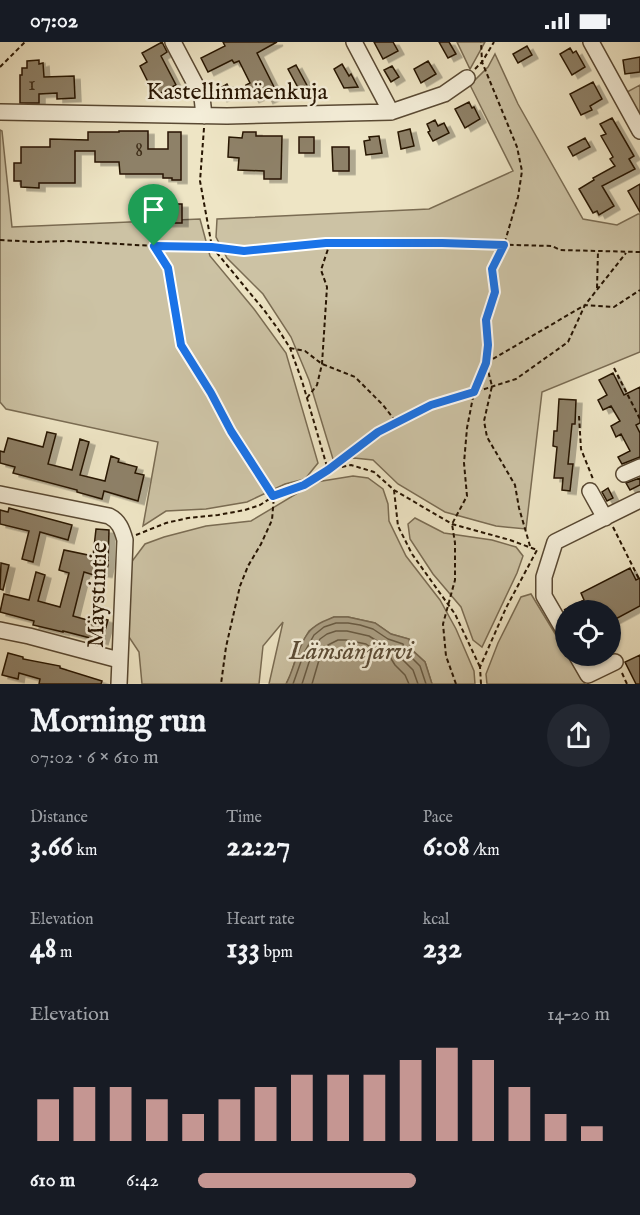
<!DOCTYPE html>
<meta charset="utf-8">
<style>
:root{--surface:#171b24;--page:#242831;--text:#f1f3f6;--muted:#9ea1a6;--accent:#c59692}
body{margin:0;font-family:"IM FELL English",serif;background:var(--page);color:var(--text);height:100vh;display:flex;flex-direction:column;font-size:22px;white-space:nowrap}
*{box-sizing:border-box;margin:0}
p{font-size:20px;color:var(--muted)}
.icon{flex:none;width:33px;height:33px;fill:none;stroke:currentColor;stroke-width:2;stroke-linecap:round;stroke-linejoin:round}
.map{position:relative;height:642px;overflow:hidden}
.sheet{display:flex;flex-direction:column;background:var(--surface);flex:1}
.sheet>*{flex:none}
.buttons{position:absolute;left:555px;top:558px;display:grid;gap:12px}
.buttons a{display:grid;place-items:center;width:66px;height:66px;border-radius:50%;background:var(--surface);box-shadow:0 2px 4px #0004;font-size:30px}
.pin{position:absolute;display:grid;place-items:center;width:51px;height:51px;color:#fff;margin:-62px -26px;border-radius:50% 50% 50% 0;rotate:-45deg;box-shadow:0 0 6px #0007}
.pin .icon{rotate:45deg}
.round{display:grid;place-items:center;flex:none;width:63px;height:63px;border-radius:32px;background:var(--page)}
.overview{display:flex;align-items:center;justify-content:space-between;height:102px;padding:0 30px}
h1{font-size:33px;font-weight:700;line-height:45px}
.metrics{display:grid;grid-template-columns:repeat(3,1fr);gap:9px;height:102px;padding:6px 30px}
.metrics div{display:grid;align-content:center}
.metrics b{font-size:30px;font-weight:700}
.metrics small{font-size:16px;font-weight:400}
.metrics p{font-size:16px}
.chart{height:168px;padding:12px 30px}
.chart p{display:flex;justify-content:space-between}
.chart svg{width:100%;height:108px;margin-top:6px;stroke:var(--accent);stroke-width:6}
ul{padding:0 30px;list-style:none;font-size:20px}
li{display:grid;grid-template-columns:96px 72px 1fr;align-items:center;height:45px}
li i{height:15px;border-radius:8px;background:var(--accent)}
.status{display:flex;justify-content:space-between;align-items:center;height:42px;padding:0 30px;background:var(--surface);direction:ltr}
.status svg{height:16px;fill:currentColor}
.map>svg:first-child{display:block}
</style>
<div class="status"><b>07:02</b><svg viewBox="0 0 49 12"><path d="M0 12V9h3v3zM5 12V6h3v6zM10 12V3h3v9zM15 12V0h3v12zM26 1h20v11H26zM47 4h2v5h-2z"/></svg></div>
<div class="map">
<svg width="640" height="642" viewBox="0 0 640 642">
<defs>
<filter id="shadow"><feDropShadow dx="6" dy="3.5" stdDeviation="0" flood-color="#0004"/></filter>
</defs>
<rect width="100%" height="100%" fill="#eee5c5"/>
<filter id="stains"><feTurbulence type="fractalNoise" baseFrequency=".00333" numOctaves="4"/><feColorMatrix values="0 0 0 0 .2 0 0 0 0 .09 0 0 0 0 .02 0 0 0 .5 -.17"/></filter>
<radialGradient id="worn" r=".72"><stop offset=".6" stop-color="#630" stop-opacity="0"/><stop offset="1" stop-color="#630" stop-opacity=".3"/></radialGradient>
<!-- green -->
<path fill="#ccc2a4" stroke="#7a6c53" stroke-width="1.5" d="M457 0H485L470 27Z
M495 12 518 62 583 177 617 183 638 172H640V310L542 350 526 487 496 484 445 470 398 442 373 418 354 416 333 417 309 338 291 295 263 252 227 216 216 195 217 177 429 167 513 129 470 43 488 25Z
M640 43V74L627 50Z
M0 88 2 89 12 185 200 177 210 214 254 267 286 311 318 421 305 437 285 442 247 460 206 467 166 469 143 484 158 400 6 367 0 360Z
M353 434 368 436 383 447 388 462 389 479 406 514 440 558 456 587 474 629 475 642H432L425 620 411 607 409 597 391 592 375 581 348 575H334L313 586 309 589 298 609 291 632 286 642H269L283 580 263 604 259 642H142L139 610 129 595 130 522 145 502 164 495 206 484 251 479 316 440Z
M415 476 444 491 492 498 516 505 523 514 517 531 482 605 473 598 461 565 433 532 410 497 408 482Z
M531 552 565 608 566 614H569L585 642H487L486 632 498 601 521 555Z"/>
<!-- water -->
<path fill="#aa9e83" stroke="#76674f" stroke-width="1.5" d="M334 575H348L375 581 391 592 409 597 411 607 425 620 432 642H286C295 626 299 597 313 586 319 580 327 578 334 575Z"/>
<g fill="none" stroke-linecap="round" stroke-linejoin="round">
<!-- shore -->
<path stroke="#685a42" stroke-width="1.5" d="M293 642 304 611 314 593 324 585 336 581H348L360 583 373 587 388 597 403 602 407 611 420 624 426 642
M302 642 311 614 320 597 327 592 336 589H347L369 594 385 604 397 608 401 616 413 628 418 642
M312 642 319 618 328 603 338 598H346L366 602 379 611 390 615 395 623 405 633 409 642"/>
</g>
<!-- building -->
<path fill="#8e8167" stroke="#271502" stroke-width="1.5" filter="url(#shadow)" d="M162 0 167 10 161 14 176 43 155 54 140 24 147 20 142 11Z
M223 0H277L257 11 278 53 267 58 264 52 253 57 246 43 250 41 239 19 234 21 232 18 208 30 201 16 225 4Z
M374 0H393L398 9 383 17Z
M439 0H449L456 12 448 16Z
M527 4 532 13 518 21 513 12Z
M570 6 573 11 576 9 585 25 572 33 560 12Z
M640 15V30L625 32 623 18Z
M39 18V22L43 21 44 35 74 34 75 56 57 57V51L39 52V61H20V33H22V26H27V19Z
M428 19 436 32 421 41 414 27Z
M342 22 349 34 351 32 358 45 344 46 334 27Z
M296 23 310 49 302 53 288 27Z
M392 24 399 35 391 40 384 28Z
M593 40 602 57 590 64 592 68 581 73 570 52Z
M227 42 232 51 221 56 217 48Z
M469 60 472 66 474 65 480 77 465 86 455 67Z
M612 76 634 114 629 117 635 127 602 144 614 164 599 173 597 169 593 171 579 147 594 138 593 136 615 124 610 117 613 115 601 94 606 92 600 82Z
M435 78 438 84 444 81 449 91 433 99 428 90 430 89 427 82Z
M410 87 414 104 401 107 398 90Z
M119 89H148V107H168V90H181V138H172V136H163V132H120L119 120H95V109H75V141H39V146L21 145V139H14V121H21V105H50V97L88 98V90H119Z
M243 90H256V94H282L281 137H264V129L238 128 239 116 228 115 229 95 242 96Z
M379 94 382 111 366 113 364 99 370 98 369 95Z
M299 95H314V111H299Z
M585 96 590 105 573 114 568 105Z
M332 105H349V129H333Z
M640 142V170L628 149Z
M160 162H182V181H154V174H151V164L160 165Z
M613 331 624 353 640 345V381L636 383 640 391V415L622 422 618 415 630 409 621 392 616 395 611 384 620 379 611 364 603 368 598 358 607 353 599 338Z
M559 357 576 358 575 382H572L568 422H573L570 449 562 448 563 436H554L557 405 553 404 554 389H557Z
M47 390 56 392 48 422 72 428 80 397 89 400 80 433 105 439 111 414 119 417 118 420 137 425 135 431 144 433 138 459 104 449 102 457 77 450V448L13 431 15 425 0 421V409L4 410 8 396 43 405Z
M640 436V443L630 448 626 441Z
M608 446 613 456 607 459 602 450Z
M9 466 72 483 68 498 40 490 33 520 22 517 29 489 0 482V468L8 470Z
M96 487 109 488 108 523 106 532 100 531V535L84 530 73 574 91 579 93 574 108 578 102 599 63 589V590L33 583 34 579 0 570 4 552 29 558 36 530 45 533 38 559 60 565 69 531 59 528 64 508 93 514Z
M1 521 9 523 3 548 0 547Z
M630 526 636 538 640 536V564L610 580V568H564L584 558 581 551Z
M8 611 23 615V617L60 624V626L102 639 101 642H39L40 637 19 631 18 637 2 633Z
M640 613V642H636L625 620Z"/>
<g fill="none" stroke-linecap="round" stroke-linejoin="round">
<!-- minor casing -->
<g stroke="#594933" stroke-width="18">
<path id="minor" d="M173 0 202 55 204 74
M354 0 391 70
M591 0 640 89
M0 70 227 74 391 70 444 52 467 36
M624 432 640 425
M590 449 605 476
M0 452 109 474C119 479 122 487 125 498L119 642
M0 588 29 594 119 618
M566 592 544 554V535L555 500 640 458
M577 614 588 633 615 620"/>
</g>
<!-- path -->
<path stroke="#271502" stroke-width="2" stroke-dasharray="4.5 3" stroke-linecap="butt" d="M0 25 25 0
M475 27 482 20 494 0
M204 86 200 139 212 205 264 268 278 287 290 306 302 339 328 428 351 423 374 430 394 448 452 482 510 498 537 508
M0 198 36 200 67 199 154 204 212 205 244 209 326 201H442L552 204 560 208 640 210
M154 204 168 226 181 303 211 350 231 389 274 454 272 478 261 502 248 524 240 544 226 605 221 642
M597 246 598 209
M290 306 305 309 322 322 355 335 383 363 397 381
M614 326 640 377
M307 356 317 343 322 322 327 245 321 228 330 201
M579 374 581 407 593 437
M394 448 398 484 412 512 455 572 480 625
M613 485 638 535 640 534
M136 493 166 481 188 476 218 473 245 468 260 463 274 454 304 443 328 428 378 390 431 364 516 337 568 300 585 263 626 211
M530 504 519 466 515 443 487 395 484 379 492 344 486 321 585 263 614 265 640 248
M622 631 627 642
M456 642 446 614 443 582 455 538V501L452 482 467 454 464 421 467 386 474 350 486 321 488 303 486 278 496 250 492 227 504 203 518 155 522 129 517 105 482 20 481 0
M481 642 480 625 506 566 537 508"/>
<!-- minor -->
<use href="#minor" stroke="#f4eed9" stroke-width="15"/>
</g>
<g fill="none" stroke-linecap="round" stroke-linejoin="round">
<!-- route casing -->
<g stroke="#fff" stroke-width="12">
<path id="route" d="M326 201H442L504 203 492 227 495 250 486 278 488 303 486 321 474 350 431 363 378 390 328 428 304 443 273 454 231 389 211 351 181 303 168 226 154 204 212 205 244 209Z"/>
</g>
<!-- route -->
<use href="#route" stroke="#1a73e8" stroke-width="8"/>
</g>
<g text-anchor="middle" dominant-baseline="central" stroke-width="5" stroke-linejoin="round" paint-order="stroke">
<!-- number labels -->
<g font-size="21" fill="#41301b">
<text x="32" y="42">1</text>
<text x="139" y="108">8</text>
</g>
<!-- street labels -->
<g font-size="24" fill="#271502" stroke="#f4eed9">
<text x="237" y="50">Kastellinmäenkuja</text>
<text transform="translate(98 553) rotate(-88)">Mäystintie</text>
</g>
<!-- water labels -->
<g font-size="26" font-style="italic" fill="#5b4c36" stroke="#f4eed9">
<text x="351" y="609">Lämsänjärvi</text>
</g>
</g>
<rect width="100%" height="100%" filter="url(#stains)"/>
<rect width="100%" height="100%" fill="url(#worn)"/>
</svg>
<div class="buttons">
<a><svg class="icon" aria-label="locate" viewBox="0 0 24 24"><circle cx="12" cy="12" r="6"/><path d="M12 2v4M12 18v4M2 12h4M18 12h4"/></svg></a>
</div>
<div class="pin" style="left:154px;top:204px;background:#1e9e55"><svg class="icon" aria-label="arrive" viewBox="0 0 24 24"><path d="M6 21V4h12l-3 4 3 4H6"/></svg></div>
</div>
<section class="sheet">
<div class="overview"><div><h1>Morning run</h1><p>07:02 · 6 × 610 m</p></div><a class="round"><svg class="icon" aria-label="share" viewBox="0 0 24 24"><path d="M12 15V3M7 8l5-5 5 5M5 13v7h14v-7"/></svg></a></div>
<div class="metrics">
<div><p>Distance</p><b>3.66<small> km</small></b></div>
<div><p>Time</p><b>22:27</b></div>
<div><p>Pace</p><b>6:08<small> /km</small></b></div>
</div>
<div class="metrics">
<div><p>Elevation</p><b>48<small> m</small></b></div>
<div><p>Heart rate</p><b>133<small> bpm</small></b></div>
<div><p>kcal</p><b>232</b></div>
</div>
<div class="chart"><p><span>Elevation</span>14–20 m</p>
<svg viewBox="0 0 160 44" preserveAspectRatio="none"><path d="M5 44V27M15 44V22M25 44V22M35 44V27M45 44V33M55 44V27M65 44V22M75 44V17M85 44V17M95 44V17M105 44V11M115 44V6M125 44V11M135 44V22M145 44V33M155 44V38"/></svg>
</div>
<ul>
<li><b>610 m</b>6:42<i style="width:53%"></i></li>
</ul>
</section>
